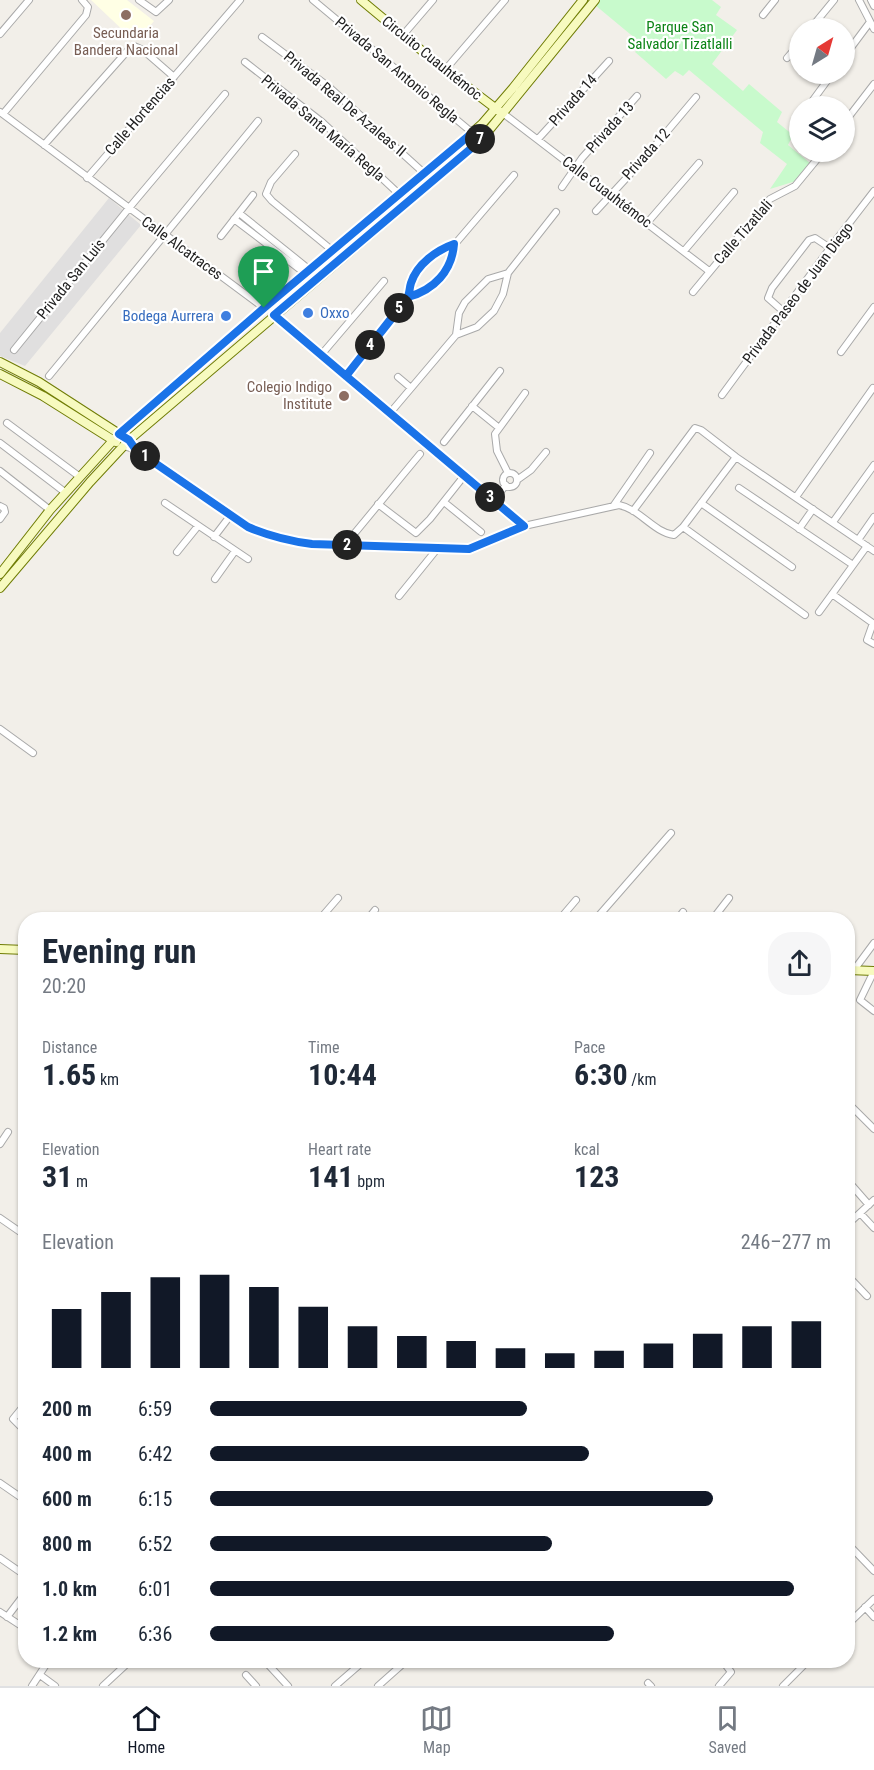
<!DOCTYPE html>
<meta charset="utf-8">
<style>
:root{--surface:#fff;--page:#f6f6f7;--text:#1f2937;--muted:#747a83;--line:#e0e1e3;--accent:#111827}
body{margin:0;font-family:"Roboto Condensed",sans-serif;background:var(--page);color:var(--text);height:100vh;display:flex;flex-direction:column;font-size:22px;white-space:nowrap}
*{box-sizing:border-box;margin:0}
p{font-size:20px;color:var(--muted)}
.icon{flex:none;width:33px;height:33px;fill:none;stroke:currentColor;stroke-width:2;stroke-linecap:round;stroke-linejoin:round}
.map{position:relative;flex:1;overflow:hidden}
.drawer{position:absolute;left:18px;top:912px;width:837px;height:756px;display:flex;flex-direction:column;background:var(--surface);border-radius:24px;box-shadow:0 2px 4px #0004}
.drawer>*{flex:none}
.needle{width:39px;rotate:37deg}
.tools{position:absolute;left:789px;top:18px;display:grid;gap:12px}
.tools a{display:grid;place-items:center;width:66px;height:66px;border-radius:50%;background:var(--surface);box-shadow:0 2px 4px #0004;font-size:30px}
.pin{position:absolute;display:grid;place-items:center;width:51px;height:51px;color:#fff;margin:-62px -26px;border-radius:50% 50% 50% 0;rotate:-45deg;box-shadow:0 0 6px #0007}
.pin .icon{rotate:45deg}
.km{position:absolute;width:30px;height:30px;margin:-15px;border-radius:50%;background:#222;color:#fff;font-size:16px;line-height:30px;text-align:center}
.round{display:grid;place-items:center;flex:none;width:63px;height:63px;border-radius:24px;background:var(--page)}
.headline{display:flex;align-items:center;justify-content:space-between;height:102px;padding:0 24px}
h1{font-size:33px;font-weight:700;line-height:45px}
.metrics{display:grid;grid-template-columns:repeat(3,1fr);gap:9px;height:102px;padding:6px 24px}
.metrics div{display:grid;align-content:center}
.metrics b{font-size:30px;font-weight:700}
.metrics small{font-size:16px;font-weight:400}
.metrics p{font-size:16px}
.chart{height:168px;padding:12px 24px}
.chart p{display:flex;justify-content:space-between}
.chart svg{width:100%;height:108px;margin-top:6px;stroke:var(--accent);stroke-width:6}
ul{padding:0 24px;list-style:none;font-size:20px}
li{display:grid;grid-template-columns:96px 72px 1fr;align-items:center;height:45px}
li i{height:15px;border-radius:8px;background:var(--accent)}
.dock{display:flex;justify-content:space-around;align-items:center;height:84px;border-top:2px solid var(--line);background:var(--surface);font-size:16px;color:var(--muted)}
.dock a{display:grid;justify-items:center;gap:3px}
.dock .on{color:var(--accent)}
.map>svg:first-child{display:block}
</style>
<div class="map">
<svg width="874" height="1686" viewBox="0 0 874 1686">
<rect width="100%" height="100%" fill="#f2efe9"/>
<!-- residential -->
<path fill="#e0dfdf" d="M109 198 141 225 25 366 0 356V333Z"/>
<!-- education -->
<path fill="#ffffe5" d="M91 0H127L154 21 139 40 132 33 129 36Z"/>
<!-- park -->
<path fill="#c8facc" d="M599 0H712L721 7 716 15 737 30 712 64 743 91 749 84 782 112 777 122 793 135 788 145 810 163 796 181 770 189 787 164 760 143 763 132 689 70 683 76 675 71 666 79 635 52 642 44 595 5Z"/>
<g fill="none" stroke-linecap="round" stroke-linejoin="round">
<!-- street casing -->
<g stroke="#a9a9a9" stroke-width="8">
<path id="street" d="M139 0 156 12 169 0
M313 0 481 140
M859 0 874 29
M871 0 874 6
M763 15 775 0
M811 28 834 0
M0 34 29 0
M403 35 433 0
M262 37 329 87 425 174
M844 57 870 22
M787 58 800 43
M245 62 322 122 400 195
M445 70 505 0
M813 100 832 74
M0 112 264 308
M3 114 86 15 88 7 82 0
M504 114 709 271
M844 123 874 84
M538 139 609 61
M44 145 130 48 134 46 143 50 174 77
M295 154 271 182 266 194 272 201 333 251
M87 178 240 0
M562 187 582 158 637 96
M596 211 643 160 696 97
M239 213 310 270
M234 219 306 274
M647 223 699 163
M221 236 253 195
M684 251 734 192
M693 292 770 199 795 186 823 152
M408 297C434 290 452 271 455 244
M784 312 768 298 772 288 809 240 815 238 830 248
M274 315 524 526
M456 335 477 327 494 311 503 294 508 273 556 212
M14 350 134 202 225 94
M841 352 874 307
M321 355 384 281
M49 376 258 121
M346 376 408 297 411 283 417 272 439 250 455 244 514 175
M398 377 411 388
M722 395 830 248 874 191
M472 406 498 427
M390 413 456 335 459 313 465 302 488 279 508 273
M7 423 80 477
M444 442 500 371
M0 443 66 493
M124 446 136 450 248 527 268 536 312 544 469 549 524 526 619 505C640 509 653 532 674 535L683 527 736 457
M0 471 50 510
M508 473 497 451 495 434 525 393
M503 480a7 7 0 1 1 14 0a7 7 0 1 1-14 0Z
M517 480 531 470 546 452
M739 488 853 565
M796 497 873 388
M494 500 506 485
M444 502 481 532
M165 503 248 559
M701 503 792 567
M378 504 416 533 430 519 464 476
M614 505 650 453
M0 506 4 508 5 512 0 519
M633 511 695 428 701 430 736 457 874 551
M833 522 874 465
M683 527 805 615
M799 529 813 509
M354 534 420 454
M214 537 230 516
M858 540 874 517
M177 552 198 526
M215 579 235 551
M832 594 874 624
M399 596 437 549
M819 612 867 546
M873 623 867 640 874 644
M0 729 33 753
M319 920 338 898
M367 920 375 910
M559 920 576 900
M595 920 671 833
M677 920 683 912
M712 920 729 898
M854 970 874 943
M874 971 860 1000 874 1011
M848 1103 874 1129
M0 1144 8 1132
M848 1181 869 1205
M860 1213 874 1228
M0 1218 26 1236
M848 1224 874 1200
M848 1276 867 1296
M26 1403 13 1419 26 1432
M0 1483 26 1501
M848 1544 874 1571
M0 1558 26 1576
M865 1607 874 1617
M0 1612 26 1629
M7 1617 26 1592
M848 1624 874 1599
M264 1660 288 1686
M40 1675 55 1686
M246 1675 256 1686
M648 1683 651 1686
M32 1686 49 1660
M103 1686 131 1660
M335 1686 365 1660
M378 1686 405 1662
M719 1686 731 1672 722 1660
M783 1686 809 1660"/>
</g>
<!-- secondary casing -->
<g stroke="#707d05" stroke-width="10">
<path id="secondary" d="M361 0 445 70 499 111
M0 362 39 382 124 437
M0 374 43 396 116 442
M0 574 50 510 119 434 264 308 425 174 482 124 513 88 583 0
M0 588 90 482 129 440 481 140 595 0
M0 949 26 950
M848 970 874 971"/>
</g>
<!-- street -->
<use href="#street" stroke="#fff" stroke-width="6"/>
<!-- secondary -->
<use href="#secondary" stroke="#f7fabf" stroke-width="8"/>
</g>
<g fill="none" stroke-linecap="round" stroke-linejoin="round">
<!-- route casing -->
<g stroke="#fff" stroke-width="12">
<path id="route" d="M264 308 119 434 129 440 136 450 248 527C269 536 289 541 312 544L469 549 524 526 346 376 408 297C434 290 452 271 454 244 437 250 417 264 411 283 409 289 410 295 406 300 387 326 366 350 346 376L274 315 481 140 472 133 264 308"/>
</g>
<!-- route -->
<use href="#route" stroke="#1a73e8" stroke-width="8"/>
</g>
<!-- markers -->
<g fill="#8d6e63" stroke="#fff" stroke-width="2">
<circle cx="126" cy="15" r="6"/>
<circle cx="344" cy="396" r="6"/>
</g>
<g fill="#3f7fe0" stroke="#fff" stroke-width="2">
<circle cx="308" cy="313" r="6"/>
<circle cx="226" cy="316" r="6"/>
</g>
<g text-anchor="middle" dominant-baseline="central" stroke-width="4.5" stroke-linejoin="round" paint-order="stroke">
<!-- park labels -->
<g font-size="15" fill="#0c8416" stroke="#fff">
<text x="680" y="27">Parque San<tspan x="680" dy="17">Salvador Tizatlalli</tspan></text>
</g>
<!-- education labels -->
<g font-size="15" fill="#785e54" stroke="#fff">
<text x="126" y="33">Secundaria<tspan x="126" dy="17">Bandera Nacional</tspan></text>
<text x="332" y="387" text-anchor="end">Colegio Indigo<tspan x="332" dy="17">Institute</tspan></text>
</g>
<!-- street labels -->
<g font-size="15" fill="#222" stroke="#fff">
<text transform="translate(432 58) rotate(39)">Circuito Cuauhtémoc</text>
<text transform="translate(397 70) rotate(40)">Privada San Antonio Regla</text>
<text transform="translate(573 100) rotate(-48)">Privada 14</text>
<text transform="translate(345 104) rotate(40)">Privada Real De Azaleas II</text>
<text transform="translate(140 116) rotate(-49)">Calle Hortencias</text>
<text transform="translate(610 127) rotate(-48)">Privada 13</text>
<text transform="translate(323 128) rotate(40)">Privada Santa María Regla</text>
<text transform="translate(646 154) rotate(-48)">Privada 12</text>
<text transform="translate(607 192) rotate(37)">Calle Cuauhtémoc</text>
<text transform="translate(743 232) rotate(-49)">Calle Tizatlali</text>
<text transform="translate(182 248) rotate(36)">Calle Alcatraces</text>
<text transform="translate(71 279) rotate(-51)">Privada San Luis</text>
<text transform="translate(798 293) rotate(-53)">Privada Paseo de Juan Diego</text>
</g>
<!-- shop labels -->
<g font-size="15" fill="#366cbe" stroke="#fff" text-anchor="start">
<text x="320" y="313">Oxxo</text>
<text x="214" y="316" text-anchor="end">Bodega Aurrera</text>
</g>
</g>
</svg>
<div class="tools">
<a><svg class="needle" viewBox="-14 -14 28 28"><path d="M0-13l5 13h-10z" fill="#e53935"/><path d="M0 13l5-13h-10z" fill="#747a83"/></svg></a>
<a><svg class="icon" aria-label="layers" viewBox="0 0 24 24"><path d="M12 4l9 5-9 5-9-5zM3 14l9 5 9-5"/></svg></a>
</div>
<div class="pin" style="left:264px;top:308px;background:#1e9e55"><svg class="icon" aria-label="arrive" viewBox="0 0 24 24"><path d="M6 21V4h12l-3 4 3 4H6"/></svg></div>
<b class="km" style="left:145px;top:456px">1</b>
<b class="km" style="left:347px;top:545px">2</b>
<b class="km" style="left:490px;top:497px">3</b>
<b class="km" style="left:370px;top:345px">4</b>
<b class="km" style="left:399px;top:308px">5</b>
<b class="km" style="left:480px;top:139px">7</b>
<section class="drawer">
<div class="headline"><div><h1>Evening run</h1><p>20:20</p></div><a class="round"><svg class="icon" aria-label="share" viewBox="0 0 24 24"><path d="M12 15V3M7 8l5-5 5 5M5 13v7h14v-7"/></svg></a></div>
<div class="metrics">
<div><p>Distance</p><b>1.65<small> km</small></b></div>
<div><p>Time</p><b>10:44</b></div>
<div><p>Pace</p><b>6:30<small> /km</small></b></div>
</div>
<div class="metrics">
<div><p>Elevation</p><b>31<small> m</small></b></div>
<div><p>Heart rate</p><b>141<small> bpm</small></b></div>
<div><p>kcal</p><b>123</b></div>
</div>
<div class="chart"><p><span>Elevation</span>246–277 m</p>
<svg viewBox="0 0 160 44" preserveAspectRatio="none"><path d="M5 44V20M15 44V13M25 44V7M35 44V6M45 44V11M55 44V19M65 44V27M75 44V31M85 44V33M95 44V36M105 44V38M115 44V37M125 44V34M135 44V30M145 44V27M155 44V25"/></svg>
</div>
<ul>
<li><b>200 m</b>6:59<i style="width:51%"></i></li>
<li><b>400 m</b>6:42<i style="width:61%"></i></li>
<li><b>600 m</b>6:15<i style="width:81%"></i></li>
<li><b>800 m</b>6:52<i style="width:55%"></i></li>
<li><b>1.0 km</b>6:01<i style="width:94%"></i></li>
<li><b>1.2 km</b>6:36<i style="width:65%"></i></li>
</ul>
</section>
</div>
<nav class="dock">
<a class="on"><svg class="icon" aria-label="home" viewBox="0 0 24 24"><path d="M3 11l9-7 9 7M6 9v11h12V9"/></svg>Home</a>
<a><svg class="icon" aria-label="map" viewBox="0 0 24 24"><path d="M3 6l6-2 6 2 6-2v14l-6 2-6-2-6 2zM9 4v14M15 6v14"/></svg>Map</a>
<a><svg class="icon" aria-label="saved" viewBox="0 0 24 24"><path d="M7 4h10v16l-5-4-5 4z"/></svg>Saved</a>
</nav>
